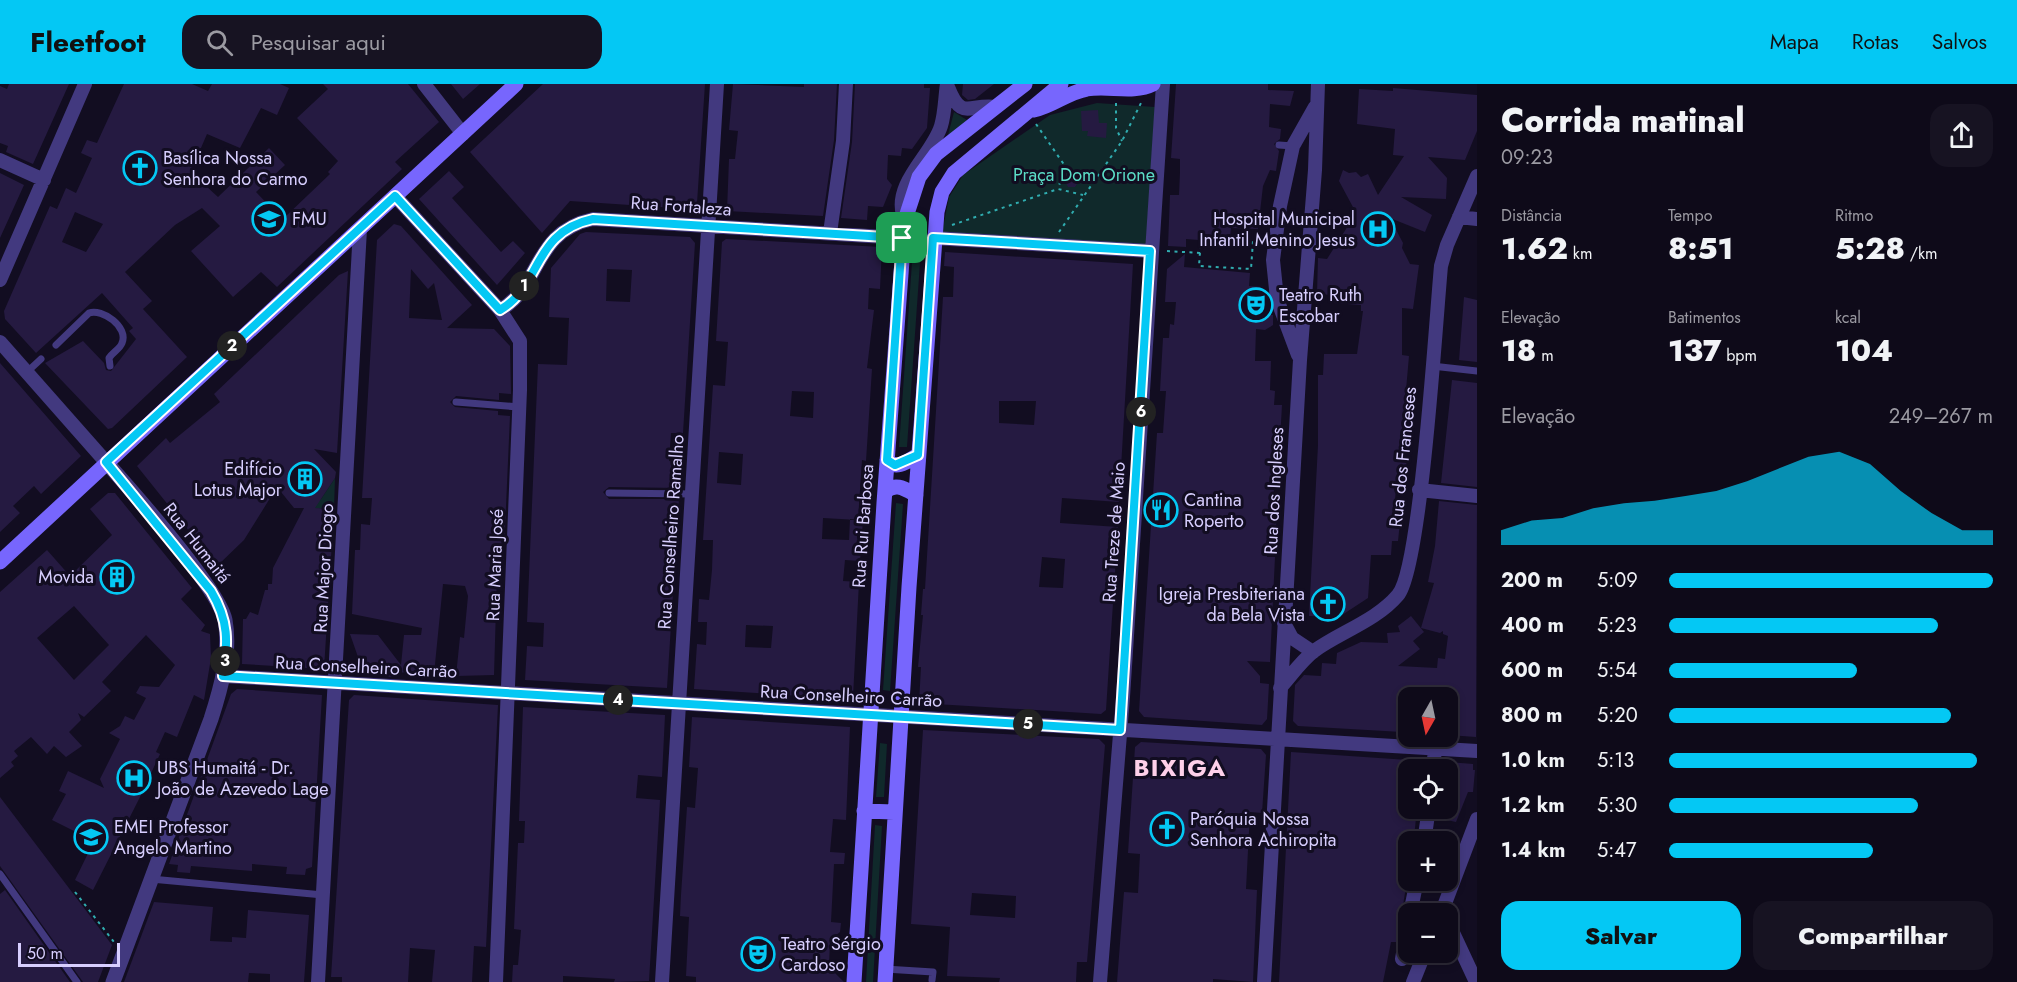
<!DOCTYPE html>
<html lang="pt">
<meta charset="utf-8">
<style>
:root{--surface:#0e0a19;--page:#171322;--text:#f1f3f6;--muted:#9b9aa2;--line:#2e2b38;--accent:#04c8f4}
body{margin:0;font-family:Jost,sans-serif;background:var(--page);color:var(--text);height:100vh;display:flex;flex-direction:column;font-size:22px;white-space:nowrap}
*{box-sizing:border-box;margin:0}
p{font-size:20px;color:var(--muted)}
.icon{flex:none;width:33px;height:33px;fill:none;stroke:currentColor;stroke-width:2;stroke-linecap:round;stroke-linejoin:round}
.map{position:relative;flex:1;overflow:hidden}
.sheet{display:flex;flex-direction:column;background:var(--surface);width:540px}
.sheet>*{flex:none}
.needle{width:39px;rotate:189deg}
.tools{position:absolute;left:1398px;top:603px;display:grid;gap:12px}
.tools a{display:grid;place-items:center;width:60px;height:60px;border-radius:12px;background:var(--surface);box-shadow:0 3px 9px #0003,0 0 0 2px var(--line);font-size:30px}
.scale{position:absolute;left:18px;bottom:15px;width:102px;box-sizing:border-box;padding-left:6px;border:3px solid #d7cefe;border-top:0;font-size:16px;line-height:21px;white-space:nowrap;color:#d7cefe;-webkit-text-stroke:4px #120d21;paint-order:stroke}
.pin{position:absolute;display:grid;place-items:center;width:51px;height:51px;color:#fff;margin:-26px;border-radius:12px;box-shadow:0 3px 9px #0006}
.km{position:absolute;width:30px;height:30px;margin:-15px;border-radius:50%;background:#222;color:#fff;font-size:16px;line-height:30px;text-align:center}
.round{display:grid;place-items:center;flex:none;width:63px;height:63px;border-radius:18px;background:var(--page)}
.headline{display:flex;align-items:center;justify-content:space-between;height:102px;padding:0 24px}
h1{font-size:33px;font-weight:800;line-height:45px}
.figures{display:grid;grid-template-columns:repeat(3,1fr);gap:9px;height:102px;padding:6px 24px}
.figures div{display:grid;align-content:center}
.figures b{font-size:30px;font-weight:800}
.figures small{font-size:16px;font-weight:400}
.figures p{font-size:16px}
.chart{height:168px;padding:12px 24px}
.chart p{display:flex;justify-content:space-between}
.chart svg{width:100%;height:108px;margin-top:6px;fill:var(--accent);opacity:.7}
.action{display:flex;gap:12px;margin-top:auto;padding:12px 24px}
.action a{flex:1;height:69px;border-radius:18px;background:var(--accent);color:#111;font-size:24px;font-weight:800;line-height:69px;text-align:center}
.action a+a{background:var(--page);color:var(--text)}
ul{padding:0 24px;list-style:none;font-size:20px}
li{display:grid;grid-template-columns:96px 72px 1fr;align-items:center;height:45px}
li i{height:15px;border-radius:8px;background:var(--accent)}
header{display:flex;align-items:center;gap:36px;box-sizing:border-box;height:84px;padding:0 30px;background:var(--accent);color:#111}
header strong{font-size:28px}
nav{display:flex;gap:33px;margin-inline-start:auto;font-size:21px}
.search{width:420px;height:54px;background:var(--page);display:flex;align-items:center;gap:15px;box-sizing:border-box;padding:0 21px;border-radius:18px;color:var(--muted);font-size:22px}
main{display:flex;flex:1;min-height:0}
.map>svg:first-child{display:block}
</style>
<header>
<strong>Fleetfoot</strong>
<div class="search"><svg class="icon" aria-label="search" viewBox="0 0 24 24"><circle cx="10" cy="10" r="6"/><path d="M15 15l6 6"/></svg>Pesquisar aqui</div>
<nav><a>Mapa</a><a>Rotas</a><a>Salvos</a></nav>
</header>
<main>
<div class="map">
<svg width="1477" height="898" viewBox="0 0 1477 898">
<rect width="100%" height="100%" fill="#120d21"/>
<!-- green -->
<path fill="#10292b" d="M1097 19 1155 23 1146 161 942 149 949 113 963 91 1050 31Z
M954 28 967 36 947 55Z
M913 164 921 165 907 363H899Z
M335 394 334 425 310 424 321 415Z
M896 419 903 420 890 607 883 606Z
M880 659 887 660 884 713H876Z
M875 741 882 742 873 898H866Z"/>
<!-- building -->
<path fill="#251a41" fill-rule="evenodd" d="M9 0H69L33 80 6 68 8 62 0 59V2L7 5Z
M124 0H192L208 7 212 0H280L289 4 277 31 261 24 240 64 207 50 188 94 206 102 218 113 269 64 285 81 256 108 277 130 280 127 285 133 330 90 328 88 338 77 297 34 328 5 323 0H408L439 38 395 78 402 85 277 203 261 188 233 213 191 167 220 142 202 124 175 141 125 188 152 217 143 225 187 273 112 344 108 345 45 279 83 257 104 279 106 286 111 287 136 255 129 247 133 244 102 209 36 269 5 235 4 227 50 122 57 125 66 104 76 109 92 74 81 69 87 56 97 59ZM75 128 103 140 86 168 62 158Z
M451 0H480L463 15Z
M543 0H705L697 119 690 125 570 117 542 149 470 68Z
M733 0 804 3V0H837L834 56 823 132 727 127 729 75H735L738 47 729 46Z
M855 0H924V4H930L927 44 912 65 902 64 901 72 888 71 887 95 892 101 883 123 868 122 867 136 841 134 852 58Z
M963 0H994L975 15 968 16 962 11Z
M1176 0H1268V6L1294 7 1290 22 1270 20 1269 43 1281 45 1280 55 1274 60 1279 67 1276 87 1270 86 1263 102 1258 145 1231 144 1230 154 1200 152 1199 156 1186 155V163L1168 162 1170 111H1179L1180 88V75L1171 74Z
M1393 4 1477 11V47L1465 76 1428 73 1447 94 1446 115 1401 113 1432 131 1425 148 1390 134 1403 159 1402 164 1410 180 1419 181 1413 225 1402 224V271L1409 272 1400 374 1407 375 1403 404H1396L1394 429H1401L1398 457H1392L1391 471H1371L1368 514 1339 533 1309 532 1318 361V291H1323L1324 270H1357L1363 227H1361V221L1333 219V211L1317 210 1318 174 1327 175 1353 134 1354 125 1339 97 1343 86 1349 89 1356 88 1361 93 1368 90 1378 111 1404 72 1393 71 1395 45 1357 40 1359 5 1393 7Z
M1098 26 1099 39H1107L1106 54 1087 52 1088 47H1082L1081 27Z
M449 87 464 103 452 114 501 168 513 157 525 169 497 201 419 115Z
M0 89 24 101 0 154Z
M1069 90 1076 91 1079 97 1075 103H1068L1065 97Z
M394 140 401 142 472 221 447 244 494 245 510 262 511 310 499 309V316L456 312 450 318 455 323 498 327V331L510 332 503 490H497L494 591 456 592 460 553 464 554 468 512 465 502 443 500 434 590 394 588 393 593 379 592 368 586 358 573 350 550 378 551 401 581 404 551H421L422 544 352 530 355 466H360L361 440 370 441 372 414H362L377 156ZM411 185 428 205 434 199 442 236 409 234Z
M586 148 690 153 695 159 683 349H671L669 377 681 378 680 404 609 403 603 408 609 415H679L667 604 525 596 527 562 543 563 544 539 527 538 538 280 567 281 569 234 549 233 551 184 580 150ZM607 185 632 186 630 218 606 217Z
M726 155 882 163 880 205 869 204 868 225 874 226 867 284 872 285 866 377 862 376 858 436 823 434 822 455 849 456 850 435 863 436 860 477 845 476 843 497 859 498 853 613 847 615 694 605 697 560 706 561 707 538H698L699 515 709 516 712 486 713 456H703L713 301 725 302 728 258 716 257 722 158ZM792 307 814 308 813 334 790 332ZM719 368 743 370 741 401 717 399ZM746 541 773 542 771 564 745 563Z
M945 168 1133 180 1119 418 1062 414 1060 439 1118 443 1106 626 1101 630 919 619 921 583H918L923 531H921L923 505H925L943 213H953L954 183 944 182ZM999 317H1036L1034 341 999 339ZM1042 473 1065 475 1063 504 1039 503Z
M1185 170 1184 183 1250 189 1249 202 1261 203 1263 207 1262 230 1273 231V241L1265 246 1256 245 1255 277H1271L1270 306 1275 307 1274 321H1282L1278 392H1275L1272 428 1277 429 1276 443H1268L1267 473H1275L1270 578 1247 577 1260 592V599L1269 600 1267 635 1262 641 1144 633 1139 627 1157 349H1163L1166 307H1160L1163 254H1169L1170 240 1174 241 1176 218H1165L1167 185Z
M348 187 337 369 314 365 336 388 335 394 315 424 334 425 324 585 242 580 243 535H246L250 528 258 531 265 506H268V500H272L273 484 304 424H294L277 403 244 456 217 482 137 382 166 354 170 359 220 318 214 310 339 191Z
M1464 213 1477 216V278L1459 276Z
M0 279 81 372 41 410 34 402 13 422 20 429 0 448Z
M1452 296 1477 299V403L1441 399Z
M108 409H115L192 504 181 515 205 541 201 547 210 550 211 574 204 616 194 611 177 653 165 648 156 668 160 670 139 715 93 806 75 796 94 757 52 736 66 710 59 707 68 687 104 704 100 695 120 655 109 649 120 642 125 632 134 636 146 614 136 609 140 602 159 603 175 581 146 551 102 598 111 607 84 633 78 629 81 636 69 648 82 662 66 673 54 662 47 670 31 653 14 667 18 672 11 678 14 682 0 694V508L47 466 70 492 112 451 90 425ZM74 522 109 561 74 596 37 554Z
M1439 417 1477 421 1476 653 1448 651V614H1408V636H1402V648L1298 642 1293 637 1295 601 1304 591 1321 592 1322 579 1336 580 1337 569 1361 558 1388 559 1387 549 1400 548 1398 542 1411 532 1424 548 1413 557 1420 565 1398 582 1437 584 1438 574 1445 575 1448 552 1443 550V547L1440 549 1421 544 1434 499 1428 498 1435 462Z
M237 605 322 611 312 783 306 785 305 791 286 790 287 783 252 780V787L191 782 190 789 177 788 178 781 169 780 231 610Z
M354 611 498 621 486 863 474 862 472 898H432L435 866 410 864 408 898H342V893H331L349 616Z
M523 623 665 631 662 693 638 691 636 714 660 716 649 897 614 898 615 895 563 892V898H512L513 881H518L521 846 514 845 518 759H524L525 737H519Z
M692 633 850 643 846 736 833 735 830 768 845 769 844 780H834L831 838 841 839 840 848 830 856 829 883 844 898H696V893L686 892 689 833 680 832 681 811 687 723 695 724 698 684 689 683Z
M923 646 1099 655 1105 661 1087 878H1077L1076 898H999L1000 894 947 892 950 843 911 840ZM972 809 1016 812 1015 834 970 831Z
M1141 658 1261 665 1266 671 1262 729 1250 728 1246 805 1257 806 1253 898 1213 895V898H1117L1124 808 1138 809 1140 770 1128 769 1135 663Z
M1291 668 1408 676V724H1417L1415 744 1413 758H1408V790L1401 834 1396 858H1391L1383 898H1279Z
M1448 678 1473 680V686H1475L1473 708H1468L1456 738 1442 735V724H1448Z
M0 713 112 861 98 898H83L0 782Z
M5 806 70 898H0V810Z
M154 818 213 823 210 857 232 858V853L246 854 248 826 309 831 304 898H270V890L249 889 248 898H124Z"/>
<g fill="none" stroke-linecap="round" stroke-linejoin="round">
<!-- path -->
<path stroke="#30adb0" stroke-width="2" stroke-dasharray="3 4.5" stroke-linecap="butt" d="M1116 19V44L1122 57
M1036 40 1065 82 1058 105
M952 141 1058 105 1083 111
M1059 148 1122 57 1142 17
M1201 154 1253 157 1251 185 1199 182Z
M1167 167 1200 169
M75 808 114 858"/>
<!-- service -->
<path stroke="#42397f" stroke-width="7" d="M1279 61 1293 62
M56 261 89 229C102 224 129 243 122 259 120 265 113 268 109 274L110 282
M1432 282 1477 287
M27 288 41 275
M456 318 519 323
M609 409 692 410
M0 790 77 898
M151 795 323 811
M885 885 933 888 932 896"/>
<!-- minor -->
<path stroke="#42397f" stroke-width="14" d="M424 0 463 50
M948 3C962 38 969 19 996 23
M0 76 44 96
M395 112 500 226 520 257V306L496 898
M903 131C894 98 932 71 941 42 945 29 945 13 947 0
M1459 133 1477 135
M830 149 843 57 846 0
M933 154 1150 167
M0 196 85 0
M500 226C542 202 532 148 593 135L902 154
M0 258 106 378
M1298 271 1277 215 1273 176 1280 122 1293 62 1315 23
M1419 406 1477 412
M1284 539 1292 554 1313 568
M223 592 1477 667
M1280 604C1291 592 1301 577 1314 567 1340 548 1376 537 1398 511 1421 484 1436 234 1441 182L1447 161 1477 92
M1433 686 1435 665
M1424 758 1429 724
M1410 830 1417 796
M1441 830 1477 735
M1448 838 1476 898
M1402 875 1408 840
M318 898 360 145
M662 898 717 0
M1100 898 1123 613 1163 0
M1264 898 1300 276 1315 86 1318 0
M1413 898 1425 868"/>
<!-- tertiary -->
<path stroke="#42397f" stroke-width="15" d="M106 378C131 406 219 505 225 536 231 569 221 604 211 635L113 898"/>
<!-- secondary -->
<path stroke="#7766fd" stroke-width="15" d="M1034 26C1053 22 1068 8 1087 5 1108 1 1133 10 1153 0
M887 376C896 387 908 377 918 371
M885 408C895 398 905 405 916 411
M0 478 516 0
M864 727 894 728
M854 898 884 419 905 136 919 93 936 70 1025 0
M885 898 909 503 937 128 942 108 954 89 1061 0"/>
</g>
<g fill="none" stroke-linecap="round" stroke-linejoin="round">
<!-- route casing -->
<g stroke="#fff" stroke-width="12">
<path id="route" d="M395 112 500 226C542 202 532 148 593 135L902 154 887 376 895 381 918 371 933 154 1150 167 1120 646 223 592C228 558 229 537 211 507L106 378Z"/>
</g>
<!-- route -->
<use href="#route" stroke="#04c8f4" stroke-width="8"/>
</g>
<!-- icons -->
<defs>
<g id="church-ring" transform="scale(1.725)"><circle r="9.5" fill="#120d21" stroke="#04c8f4" stroke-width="1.5"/><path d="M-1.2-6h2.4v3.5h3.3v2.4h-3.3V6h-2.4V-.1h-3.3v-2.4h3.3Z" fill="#04c8f4"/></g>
<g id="university-ring" transform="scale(1.725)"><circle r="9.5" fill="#120d21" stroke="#04c8f4" stroke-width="1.5"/><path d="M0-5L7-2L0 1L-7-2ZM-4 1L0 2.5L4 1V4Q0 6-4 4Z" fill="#04c8f4"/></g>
<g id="hospital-ring" transform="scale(1.725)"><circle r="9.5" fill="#120d21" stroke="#04c8f4" stroke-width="1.5"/><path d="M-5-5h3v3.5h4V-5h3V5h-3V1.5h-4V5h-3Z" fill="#04c8f4"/></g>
<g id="theatre-ring" transform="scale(1.725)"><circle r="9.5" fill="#120d21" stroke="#04c8f4" stroke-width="1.5"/><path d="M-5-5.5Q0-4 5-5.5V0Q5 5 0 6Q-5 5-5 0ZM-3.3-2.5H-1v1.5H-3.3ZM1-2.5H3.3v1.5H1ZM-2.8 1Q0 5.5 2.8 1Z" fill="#04c8f4"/></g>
<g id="building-ring" transform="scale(1.725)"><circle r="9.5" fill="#120d21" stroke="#04c8f4" stroke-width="1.5"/><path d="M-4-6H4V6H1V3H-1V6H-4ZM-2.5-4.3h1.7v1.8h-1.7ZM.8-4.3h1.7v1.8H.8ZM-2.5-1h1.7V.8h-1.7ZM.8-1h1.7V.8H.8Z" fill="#04c8f4"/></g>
<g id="restaurant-ring" transform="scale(1.725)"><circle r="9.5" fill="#120d21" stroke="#04c8f4" stroke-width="1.5"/><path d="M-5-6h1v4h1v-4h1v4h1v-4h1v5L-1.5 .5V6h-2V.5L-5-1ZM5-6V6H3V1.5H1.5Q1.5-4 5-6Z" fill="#04c8f4"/></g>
<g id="school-ring" transform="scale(1.725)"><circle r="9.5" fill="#120d21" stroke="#04c8f4" stroke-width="1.5"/><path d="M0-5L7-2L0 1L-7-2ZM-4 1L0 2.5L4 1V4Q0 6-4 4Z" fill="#04c8f4"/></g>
</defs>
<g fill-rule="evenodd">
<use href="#church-ring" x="140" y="84"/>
<use href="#university-ring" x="269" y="135"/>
<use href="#hospital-ring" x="1378" y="145"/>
<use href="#theatre-ring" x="1256" y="221"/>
<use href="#building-ring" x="305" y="395"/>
<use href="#restaurant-ring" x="1161" y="426"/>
<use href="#building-ring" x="117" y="493"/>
<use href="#church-ring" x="1328" y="520"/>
<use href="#hospital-ring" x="134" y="694"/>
<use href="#church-ring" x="1167" y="745"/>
<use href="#school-ring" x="91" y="753"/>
<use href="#theatre-ring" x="758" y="870"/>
</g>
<g text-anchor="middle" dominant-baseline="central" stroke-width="6" stroke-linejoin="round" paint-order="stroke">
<!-- poi labels -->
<g font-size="18" fill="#d7cefe" stroke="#120d21" text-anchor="start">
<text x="163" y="74">Basílica Nossa<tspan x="163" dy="21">Senhora do Carmo</tspan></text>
<text x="292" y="135">FMU</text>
<text x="1355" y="135" text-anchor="end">Hospital Municipal<tspan x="1355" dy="21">Infantil Menino Jesus</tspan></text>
<text x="1279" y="211">Teatro Ruth<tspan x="1279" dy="21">Escobar</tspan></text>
<text x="282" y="385" text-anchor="end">Edifício<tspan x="282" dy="21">Lotus Major</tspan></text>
<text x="1184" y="416">Cantina<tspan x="1184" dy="21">Roperto</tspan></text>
<text x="94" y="493" text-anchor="end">Movida</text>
<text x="1305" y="510" text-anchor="end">Igreja Presbiteriana<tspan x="1305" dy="21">da Bela Vista</tspan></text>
<text x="157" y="684">UBS Humaitá - Dr.<tspan x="157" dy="21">João de Azevedo Lage</tspan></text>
<text x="1190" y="735">Paróquia Nossa<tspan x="1190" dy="21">Senhora Achiropita</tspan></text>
<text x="114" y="743">EMEI Professor<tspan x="114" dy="21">Angelo Martino</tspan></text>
<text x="781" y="860">Teatro Sérgio<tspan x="781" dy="21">Cardoso</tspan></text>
</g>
<!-- park labels -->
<g font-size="18" fill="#5bddc7" stroke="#120d21">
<text x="1084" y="91">Praça Dom Orione</text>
</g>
<!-- street labels -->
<g font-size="18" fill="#d7cefe" stroke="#120d21">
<text transform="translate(681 122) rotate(4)">Rua Fortaleza</text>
<text transform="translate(1403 373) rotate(-84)">Rua dos Franceses</text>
<text transform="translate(1274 407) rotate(-87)">Rua dos Ingleses</text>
<text transform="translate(863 442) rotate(-86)">Rua Rui Barbosa</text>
<text transform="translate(671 448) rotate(-86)">Rua Conselheiro Ramalho</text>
<text transform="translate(1114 448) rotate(-86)">Rua Treze de Maio</text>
<text transform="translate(197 459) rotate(52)">Rua Humaitá</text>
<text transform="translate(495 481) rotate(-88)">Rua Maria José</text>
<text transform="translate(324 484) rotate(-87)">Rua Major Diogo</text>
<text transform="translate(366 583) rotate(3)">Rua Conselheiro Carrão</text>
<text transform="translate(851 612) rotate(3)">Rua Conselheiro Carrão</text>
</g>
<!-- district labels -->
<g font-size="24" font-weight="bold" letter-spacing="1.5" fill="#fed0e9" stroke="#120d21">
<text x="1180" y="683">BIXIGA</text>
</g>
</g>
</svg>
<div class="tools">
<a><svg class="needle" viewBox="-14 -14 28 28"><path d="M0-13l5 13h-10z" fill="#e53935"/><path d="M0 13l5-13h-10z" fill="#9b9aa2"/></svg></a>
<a><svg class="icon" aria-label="locate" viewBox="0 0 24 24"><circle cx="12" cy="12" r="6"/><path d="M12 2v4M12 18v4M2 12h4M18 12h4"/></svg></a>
<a>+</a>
<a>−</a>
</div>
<div class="scale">50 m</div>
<div class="pin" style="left:902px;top:154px;background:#1e9e55"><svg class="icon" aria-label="arrive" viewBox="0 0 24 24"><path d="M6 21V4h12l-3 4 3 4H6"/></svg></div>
<b class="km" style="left:524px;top:202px">1</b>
<b class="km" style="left:232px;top:262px">2</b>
<b class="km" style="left:225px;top:577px">3</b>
<b class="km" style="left:618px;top:616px">4</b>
<b class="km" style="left:1028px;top:640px">5</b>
<b class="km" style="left:1141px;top:328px">6</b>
</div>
<section class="sheet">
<div class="headline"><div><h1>Corrida matinal</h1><p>09:23</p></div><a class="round"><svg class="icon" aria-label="share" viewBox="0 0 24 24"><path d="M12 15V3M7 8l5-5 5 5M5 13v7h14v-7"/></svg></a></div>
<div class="figures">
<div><p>Distância</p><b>1.62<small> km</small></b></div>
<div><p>Tempo</p><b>8:51</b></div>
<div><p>Ritmo</p><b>5:28<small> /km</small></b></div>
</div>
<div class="figures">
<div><p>Elevação</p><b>18<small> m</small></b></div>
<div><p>Batimentos</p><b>137<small> bpm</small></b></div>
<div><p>kcal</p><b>104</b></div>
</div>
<div class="chart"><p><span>Elevação</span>249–267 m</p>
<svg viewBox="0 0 160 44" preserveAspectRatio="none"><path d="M0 44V38L10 34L20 33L30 29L40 27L50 26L60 24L70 22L80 18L90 13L100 8L110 6L120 11L130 22L140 31L150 38L160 38V44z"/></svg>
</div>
<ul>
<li><b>200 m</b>5:09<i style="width:100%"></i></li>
<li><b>400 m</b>5:23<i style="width:83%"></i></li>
<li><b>600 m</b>5:54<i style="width:58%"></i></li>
<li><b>800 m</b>5:20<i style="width:87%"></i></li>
<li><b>1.0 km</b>5:13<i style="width:95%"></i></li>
<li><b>1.2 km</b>5:30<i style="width:77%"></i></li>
<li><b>1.4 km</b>5:47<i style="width:63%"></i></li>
</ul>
<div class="action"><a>Salvar</a><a>Compartilhar</a></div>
</section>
</main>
